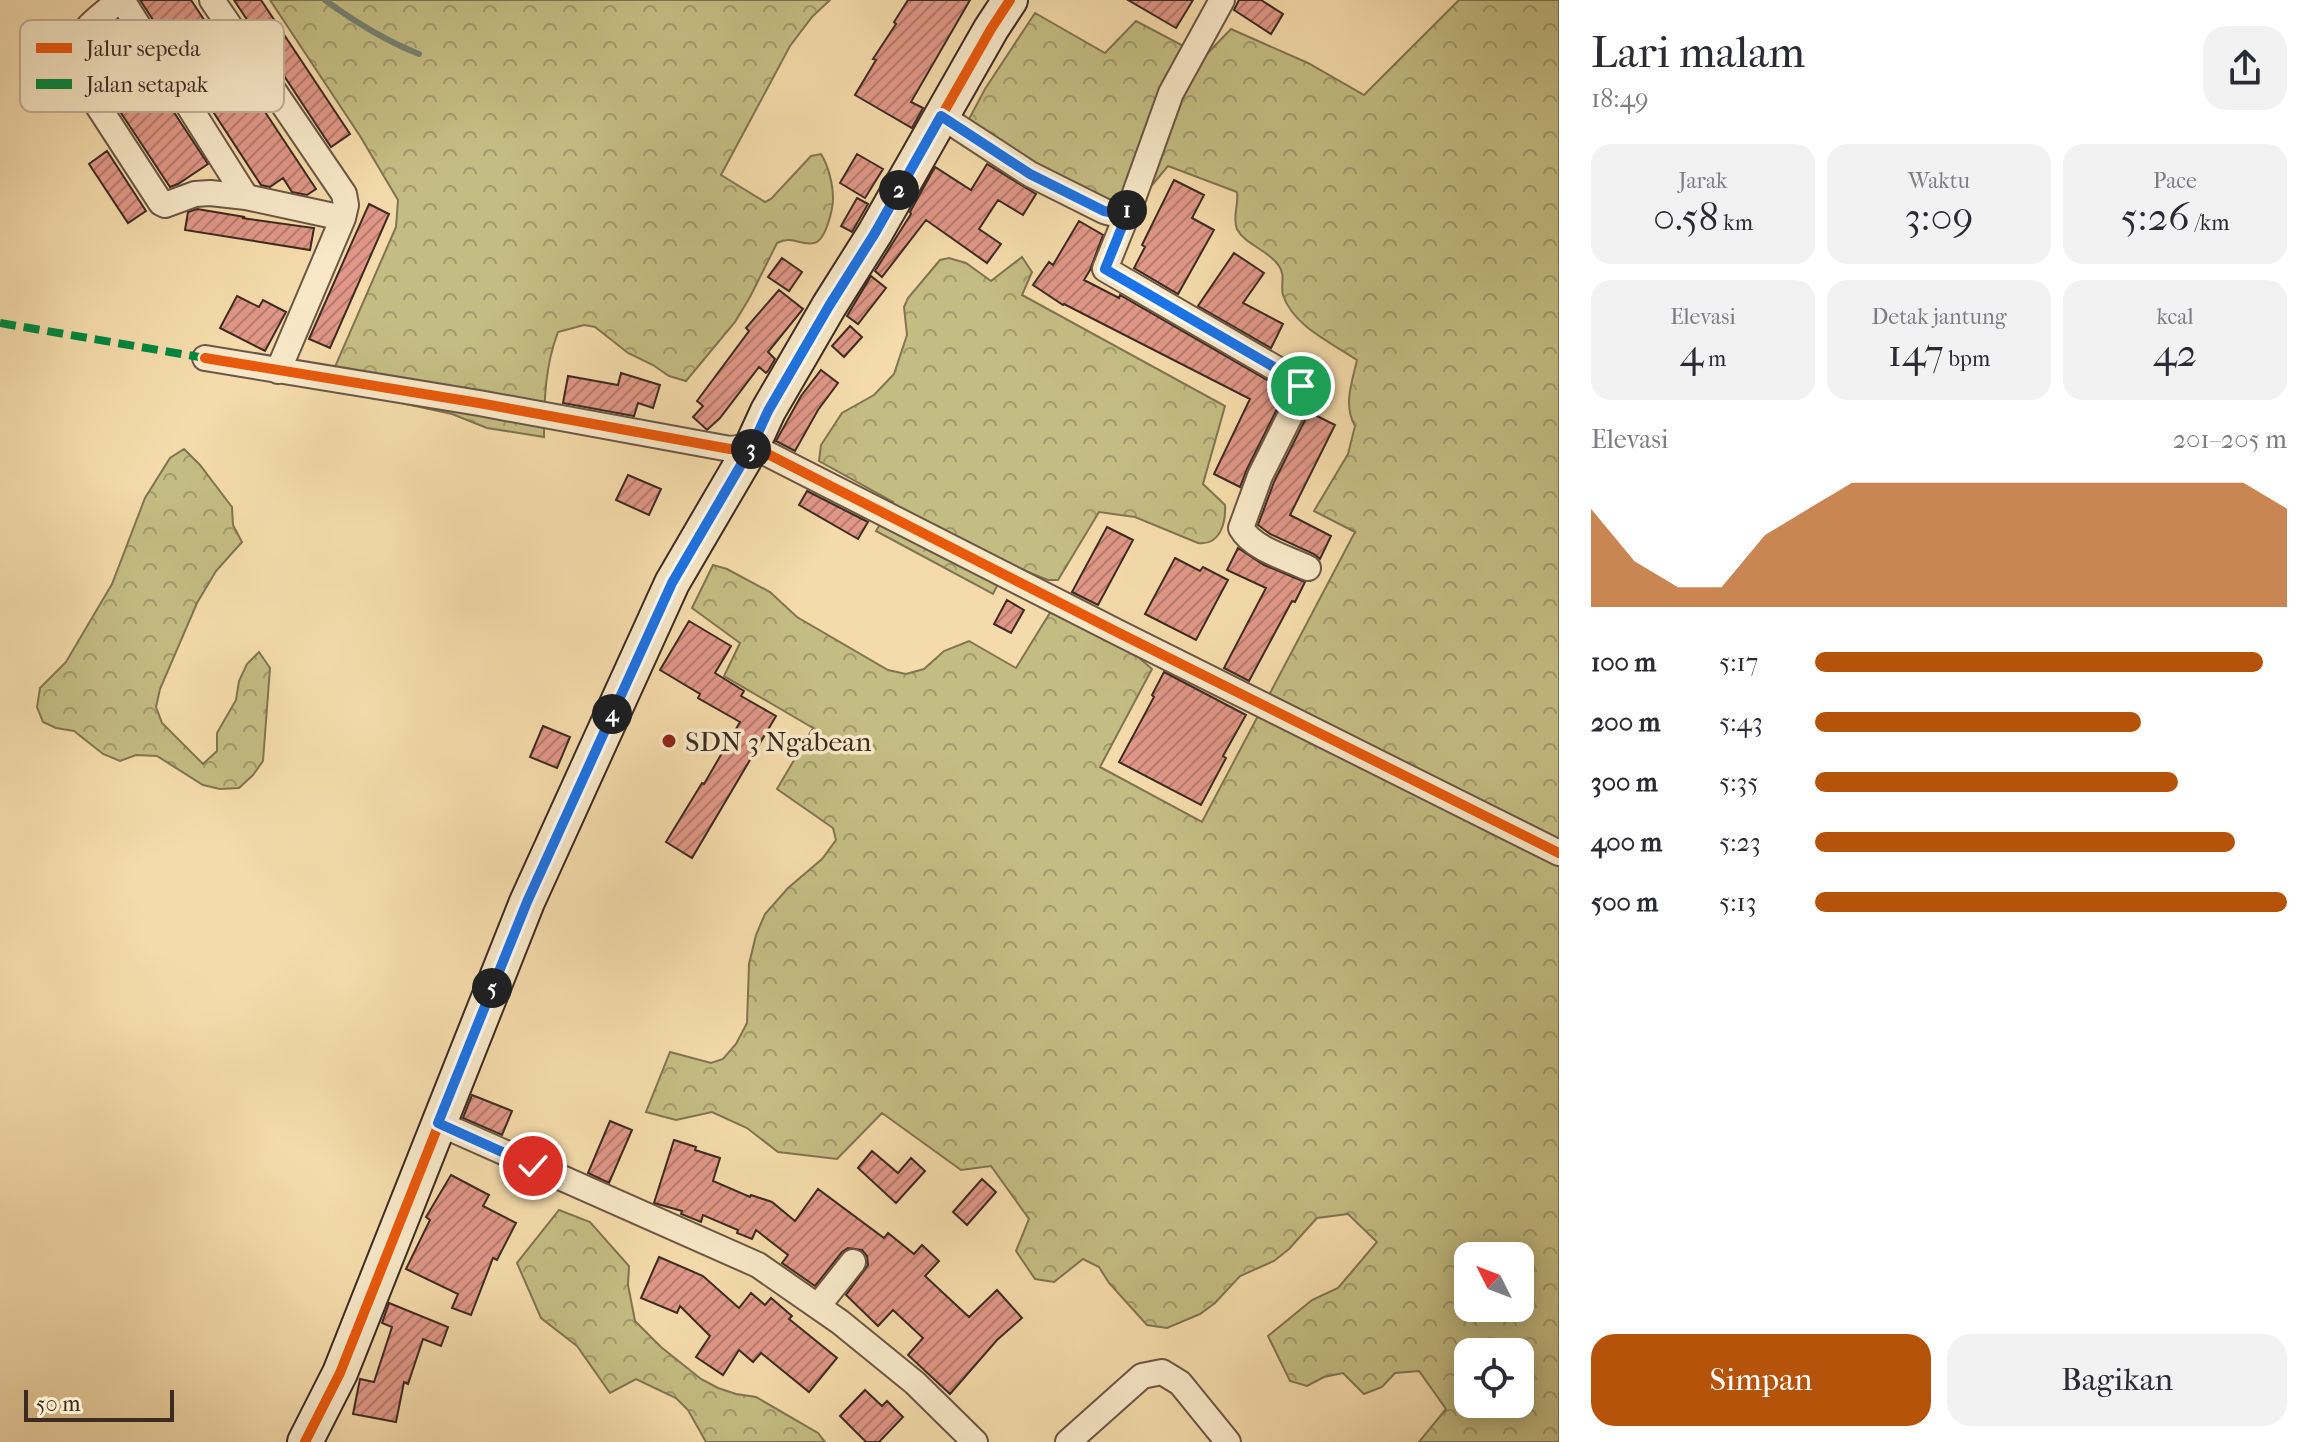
<!DOCTYPE html>
<html lang="id">
<meta charset="utf-8">
<style>
:root{--surface:#fff;--page:#f2f2f3;--text:#2b2b33;--muted:#7c7c81;--accent:#b45309}
body{margin:0;font-family:"IM FELL French Canon",serif;background:var(--page);color:var(--text);height:100vh;display:flex;flex-direction:column;font-size:30px;white-space:nowrap}
*{box-sizing:border-box;margin:0}
p{font-size:26px;color:var(--muted)}
.icon{flex:none;width:44px;height:44px;fill:none;stroke:currentColor;stroke-width:2;stroke-linecap:round;stroke-linejoin:round}
.map{position:relative;flex:1;overflow:hidden}
.drawer{display:flex;flex-direction:column;background:var(--surface);width:760px}
.drawer>*{flex:none}
.needle{width:52px;rotate:312deg}
.tools{position:absolute;left:1454px;top:1242px;display:grid;gap:16px}
.tools a{display:grid;place-items:center;width:80px;height:80px;border-radius:16px;background:var(--surface);box-shadow:0 4px 20px #0003;font-size:40px}
.scale{position:absolute;left:24px;bottom:20px;width:150px;box-sizing:border-box;padding-left:8px;border:4px solid #3d2a21;border-top:0;font-size:22px;line-height:28px;white-space:nowrap;color:#3d2a21;-webkit-text-stroke:6px #f8e8c8;paint-order:stroke}
.pin{position:absolute;display:grid;place-items:center;width:68px;height:68px;color:#fff;margin:-34px;border:4px solid #fff;border-radius:50%;box-shadow:0 2px 8px #0007}
.km{position:absolute;width:40px;height:40px;margin:-20px;border-radius:50%;background:#222;color:#fff;font-size:22px;line-height:40px;text-align:center}
.round{display:grid;place-items:center;flex:none;width:84px;height:84px;border-radius:24px;background:var(--page)}
.head{display:flex;align-items:center;justify-content:space-between;height:136px;padding:0 32px}
h1{font-size:44px;font-weight:600;line-height:60px}
.figures{display:grid;grid-template-columns:repeat(3,1fr);gap:12px;height:136px;padding:8px 32px}
.figures div{display:grid;align-content:center;border-radius:20px;background:var(--page);text-align:center}
.figures b{font-size:40px;font-weight:600}
.figures small{font-size:22px;font-weight:400}
.figures p{font-size:22px}
.chart{height:224px;padding:16px 32px}
.chart p{display:flex;justify-content:space-between}
.chart svg{width:100%;height:144px;margin-top:8px;fill:var(--accent);opacity:.7}
.primary-button{display:flex;gap:16px;margin-top:auto;padding:16px 32px}
.primary-button a{flex:1;height:92px;border-radius:24px;background:var(--accent);color:#fff;font-size:32px;font-weight:600;line-height:92px;text-align:center}
.primary-button a+a{background:var(--page);color:var(--text)}
ul{padding:0 32px;list-style:none;font-size:26px}
li{display:grid;grid-template-columns:128px 96px 1fr;align-items:center;height:60px}
li i{height:20px;border-radius:10px;background:var(--accent)}
main{display:flex;flex:1;min-height:0}
.map>svg:first-child{display:block}
</style>
<main>
<div class="map">
<svg width="1559" height="1442" viewBox="0 0 1559 1442">
<defs>
<pattern id="forest-crowns" width="20" height="18" patternUnits="userSpaceOnUse" patternTransform="scale(2)"><rect width="20" height="18" fill="#c4bd83"/><path d="M2 6a3 3 0 1 1 6 0M12 15a3 3 0 1 1 6 0" fill="none" stroke="#a09a6b"/></pattern>
<pattern id="building-hatch" width="6" height="6" patternUnits="userSpaceOnUse" patternTransform="scale(2)"><rect width="6" height="6" fill="#e09787"/><path d="M-1 1l2-2M0 6l6-6M5 7l2-2" fill="none" stroke="#b77b6e"/></pattern>
</defs>
<rect width="100%" height="100%" fill="#f5dbab"/>
<filter id="stains"><feTurbulence type="fractalNoise" baseFrequency=".0025" numOctaves="4"/><feColorMatrix values="0 0 0 0 .2 0 0 0 0 .09 0 0 0 0 .02 0 0 0 .5 -.17"/></filter>
<radialGradient id="worn" r=".72"><stop offset=".6" stop-color="#630" stop-opacity="0"/><stop offset="1" stop-color="#630" stop-opacity=".3"/></radialGradient>
<!-- forest -->
<path fill="url(#forest-crowns)" stroke="#807452" stroke-width="2" fill-rule="evenodd" d="M270 0H830L812 17 790 46 721 175 765 202 771 199 811 156 821 154C828 165 833 184 833 198 833 208 826 241 814 243 800 246 793 235 777 243L750 297 735 322 686 381 669 376 653 365 628 353 595 327 584 325 558 332C545 366 544 401 544 437L487 428 452 414 355 393 334 369 396 227 398 200 360 136Z
M1459 0H1559V1442H1419L1446 1409 1419 1371 1395 1373 1382 1387 1364 1394 1343 1373 1324 1377 1307 1386 1290 1381 1268 1336 1312 1300 1338 1288 1377 1242 1348 1214 1317 1218 1289 1249 1274 1261 1240 1276 1215 1303 1200 1314 1167 1328 1147 1325 1109 1283 1099 1267 1083 1259 1054 1282 1035 1279 1016 1251 1029 1219 991 1166 961 1170 882 1113 837 1159 778 1152 747 1128 712 1112 676 1120 646 1112 670 1052 711 1063 723 1059 736 1044 747 1023 749 964 756 935 765 914 788 888 822 859 836 840 833 828 777 789 813 728 724 676 740 643 692 608 713 565 727 569 770 592 797 617 888 670 906 674 924 669 944 651 969 641 1016 668 1051 611 1137 656 1152 669 1100 767 1202 822 1355 532 1314 511 1348 454 1355 426C1343 405 1352 382 1357 360 1332 343 1293 326 1283 295 1280 285 1286 276 1279 266 1269 250 1245 245 1237 229 1232 218 1239 204 1237 192L1168 166 1142 197 1114 204 1054 176 968 121 985 89 1035 13 1105 53 1136 21 1204 57 1231 29 1308 63 1364 95ZM1468 1256H1520V1308H1468ZM1468 1352H1520V1404H1468Z
M1022 257 1032 272 1022 295 1225 406 1203 484 1225 505C1226 523 1220 546 1198 543L1135 517 1099 512 1058 580H1048L1008 564 993 594 876 531 893 502 819 461 821 445 842 413 874 395 894 374 907 335 904 307 908 298 940 260 949 258 966 263 991 281Z
M184 449 200 465 232 507 233 525 242 542 216 571 197 603 160 689 156 707 162 723 203 764 217 751V733L236 700 239 681 247 664 259 652 270 668 263 761 253 775 239 788 220 789 203 785 157 756 136 755 120 761 103 754 74 731 56 728 43 722 37 707 40 688 66 662 112 584 145 498 170 458Z
M559 1210 590 1222 629 1266 628 1285 635 1321 661 1347 701 1379 718 1388 736 1394 756 1397 818 1433 825 1442H706L688 1410 676 1398 636 1379 610 1393 577 1346 541 1318 517 1263Z"/>
<g fill="none" stroke-linecap="round" stroke-linejoin="round">
<!-- stream -->
<path stroke="#768171" stroke-width="6" d="M325 0C355 22 384 40 419 54"/>
</g>
<!-- building -->
<path fill="url(#building-hatch)" stroke="#3d2a21" stroke-width="2" d="M140 0H191L316 189 307 195 292 192 283 178 270 187 261 185Z
M234 0H261L350 134 331 147Z
M908 0H970L911 102 923 108 912 128 855 95 876 60 873 59 896 24 894 22Z
M1128 0H1193L1176 28Z
M1239 0H1261L1283 14 1271 34 1234 10Z
M115 23 208 164 178 184 170 187 86 60 92 46 100 41 98 38Z
M107 151 146 211 128 223 89 164Z
M857 154 883 169 865 198 840 183Z
M987 164 1036 194 1023 215 998 200 979 229 1001 244 987 263 926 220 882 277 875 271 911 214 910 212 935 167 971 190Z
M1174 180 1204 195 1192 218 1214 230 1178 294 1134 268 1145 247 1142 245Z
M857 198 868 204 852 232 841 226Z
M369 204 389 214 330 348 309 339Z
M197 209 245 217 242 218 314 228 310 250 185 230 188 212Z
M1079 221 1103 235 1090 270 1084 280 1119 298 1120 295 1286 391 1247 469 1240 487 1214 474 1250 399 1064 304 1063 305 1033 285 1049 262 1053 265Z
M1234 253 1264 273 1243 303 1283 324 1271 348 1198 306Z
M782 258 802 272 789 291 768 277Z
M871 276 886 288 858 324 847 316Z
M779 290 803 309 768 352 775 359 768 371 766 373 759 367 720 418 707 430 693 417 703 406 697 401 749 331 746 328Z
M237 296 259 307 263 300 286 312 265 351 220 328Z
M850 326 862 337 844 357 832 346Z
M821 370 838 383 818 410 795 451 776 441 801 396Z
M621 373 660 385 653 408 638 403 634 416 563 403 568 376 618 385Z
M1309 412 1335 425 1290 515 1331 536 1320 559 1314 554 1270 534 1258 525 1274 482Z
M628 475 661 489 649 515 616 500Z
M807 491 868 522 858 539 799 505Z
M1107 527 1133 540 1098 605 1072 592Z
M1238 548 1264 565 1305 582 1295 602 1292 601 1249 681 1224 668 1266 588 1227 570Z
M1175 558 1200 571 1203 567 1228 580 1196 640 1145 614Z
M1007 600 1024 610 1011 633 994 624Z
M689 621 731 646 715 673 744 691 741 696 776 716 692 858 666 842 702 783 704 784 740 722 698 698 700 694 660 670Z
M1164 672 1246 715 1223 756 1226 758 1201 805 1119 762 1154 697 1152 695Z
M543 726 570 737 557 768 530 757Z
M472 1095 512 1111 502 1135 463 1118Z
M610 1121 632 1130 609 1183 588 1173Z
M674 1140 696 1147 695 1150 720 1158 713 1181 750 1197 751 1195 772 1202 795 1221 818 1189 884 1238 888 1233 914 1254 922 1245 939 1261 925 1276 969 1317 997 1290 1022 1318 997 1340 950 1394 908 1355 923 1338 893 1310 878 1326 846 1295 868 1265 867 1256 862 1250 848 1248 842 1252 815 1286 782 1263 788 1255 756 1230 752 1239 737 1233 738 1230 703 1215 701 1222 681 1214 682 1211 654 1203Z
M872 1151 898 1173 911 1158 925 1171 896 1203 858 1168Z
M451 1175 489 1195 483 1206 516 1223 497 1260 493 1258 471 1315 452 1308 458 1294 406 1269 430 1220 426 1217Z
M982 1179 996 1192 967 1225 953 1212Z
M659 1257 703 1276 739 1308 751 1293 765 1305 771 1298 792 1316 789 1319 837 1358 809 1392 761 1353 753 1362 739 1350 723 1375 696 1357 710 1336 680 1306 677 1313 641 1298Z
M389 1303 448 1327 441 1346 423 1339 408 1384 404 1382 396 1422 353 1414 360 1379 374 1382 392 1327 382 1323Z
M865 1390 882 1406 887 1401 903 1417 879 1442H866L840 1416Z"/>
<g fill="none" stroke-linecap="round" stroke-linejoin="round">
<!-- street casing -->
<g stroke="#6b5644" stroke-width="28">
<path id="street" d="M120 0C100 16 72 35 70 63L161 203 165 205 195 194 210 193 246 197 343 218
M122 0 246 197
M212 0 344 194 346 205 343 218 278 371
M1222 0 1171 93 1130 207 1105 269 1296 380 1301 386V394L1260 476 1241 528C1253 549 1287 558 1308 568
M941 116 1030 174 1104 211C1115 215 1121 215 1130 207
M205 358 479 403 730 449 752 446 1119 633 1559 853
M438 1123 758 1265 840 1322 915 1383 975 1442
M818 1306 853 1262
M1068 1442 1142 1376 1162 1372 1180 1383 1228 1442"/>
</g>
<!-- secondary casing -->
<g stroke="#3d2a21" stroke-width="38">
<path id="secondary" d="M305 1442 340 1373 527 902 672 583 752 446 768 411 829 306 875 233 991 29 1010 0"/>
</g>
<!-- street -->
<use href="#street" stroke="#f8e8c8" stroke-width="24"/>
<!-- secondary -->
<use href="#secondary" stroke="#f8e8c8" stroke-width="34"/>
<!-- quiet -->
<path stroke="#00873e" stroke-width="8" stroke-dasharray="16 8" stroke-linecap="butt" d="M0 323 205 358"/>
<!-- cycleway casing -->
<g stroke="#f8e8c8" stroke-width="15">
<path id="cycleway" d="M205 358 479 403 730 449 752 446 1119 633 1559 853
M305 1442 340 1373 527 902 672 583 752 446 768 411 829 306 875 233 991 29 1010 0"/>
</g>
<!-- cycleway -->
<use href="#cycleway" stroke="#e8590c" stroke-width="10"/>
</g>
<g fill="none" stroke-linecap="round" stroke-linejoin="round">
<!-- route casing -->
<g stroke="#fff" stroke-width="16">
<path id="route" d="M533 1166 438 1123 527 902 672 583 752 446 768 411 829 306 875 233 941 116 1030 174 1104 211 1119 214 1130 207 1105 269 1296 380 1301 386"/>
</g>
<!-- route -->
<use href="#route" stroke="#1a73e8" stroke-width="10"/>
</g>
<!-- markers -->
<circle fill="#8f2418" stroke="#f8e8c8" stroke-width="3" cx="669" cy="741" r="8"/>
<g text-anchor="middle" dominant-baseline="central" stroke-width="7" stroke-linejoin="round" paint-order="stroke">
<!-- poi labels -->
<g font-size="28" fill="#3d2a21" stroke="#f8e8c8" text-anchor="start">
<text x="685" y="741">SDN 3 Ngabean</text>
</g>
</g>
<!-- legend -->
<rect x="20" y="20" width="264" height="92" rx="12" fill="#f8e8c8" stroke="#c0af96" stroke-width="2"/>
<rect x="36" y="43" width="36" height="10" fill="#e8590c"/>
<rect x="36" y="79" width="36" height="10" fill="#00873e"/>
<g font-size="22" fill="#3d2a21">
<text x="86" y="56">Jalur sepeda</text>
<text x="86" y="92">Jalan setapak</text>
</g>
<rect width="100%" height="100%" filter="url(#stains)"/>
<rect width="100%" height="100%" fill="url(#worn)"/>
</svg>
<div class="tools">
<a><svg class="needle" viewBox="-14 -14 28 28"><path d="M0-13l5 13h-10z" fill="#e53935"/><path d="M0 13l5-13h-10z" fill="#7c7c81"/></svg></a>
<a><svg class="icon" aria-label="locate" viewBox="0 0 24 24"><circle cx="12" cy="12" r="6"/><path d="M12 2v4M12 18v4M2 12h4M18 12h4"/></svg></a>
</div>
<div class="scale">50 m</div>
<div class="pin" style="left:1301px;top:386px;background:#1e9e55"><svg class="icon" aria-label="arrive" viewBox="0 0 24 24"><path d="M6 21V4h12l-3 4 3 4H6"/></svg></div>
<div class="pin" style="left:533px;top:1166px;background:#d93025"><svg class="icon" aria-label="check" viewBox="0 0 24 24"><path d="M5 12l5 5 9-10"/></svg></div>
<b class="km" style="left:1127px;top:210px">1</b>
<b class="km" style="left:899px;top:190px">2</b>
<b class="km" style="left:751px;top:449px">3</b>
<b class="km" style="left:612px;top:714px">4</b>
<b class="km" style="left:492px;top:988px">5</b>
</div>
<section class="drawer">
<div class="head"><div><h1>Lari malam</h1><p>18:49</p></div><a class="round"><svg class="icon" aria-label="share" viewBox="0 0 24 24"><path d="M12 15V3M7 8l5-5 5 5M5 13v7h14v-7"/></svg></a></div>
<div class="figures">
<div><p>Jarak</p><b>0.58<small> km</small></b></div>
<div><p>Waktu</p><b>3:09</b></div>
<div><p>Pace</p><b>5:26<small> /km</small></b></div>
</div>
<div class="figures">
<div><p>Elevasi</p><b>4<small> m</small></b></div>
<div><p>Detak jantung</p><b>147<small> bpm</small></b></div>
<div><p>kcal</p><b>42</b></div>
</div>
<div class="chart"><p><span>Elevasi</span>201–205 m</p>
<svg viewBox="0 0 160 44" preserveAspectRatio="none"><path d="M0 44V14L10 30L20 38L30 38L40 22L50 14L60 6L70 6L80 6L90 6L100 6L110 6L120 6L130 6L140 6L150 6L160 14V44z"/></svg>
</div>
<ul>
<li><b>100 m</b>5:17<i style="width:95%"></i></li>
<li><b>200 m</b>5:43<i style="width:69%"></i></li>
<li><b>300 m</b>5:35<i style="width:77%"></i></li>
<li><b>400 m</b>5:23<i style="width:89%"></i></li>
<li><b>500 m</b>5:13<i style="width:100%"></i></li>
</ul>
<div class="primary-button"><a>Simpan</a><a>Bagikan</a></div>
</section>
</main>
